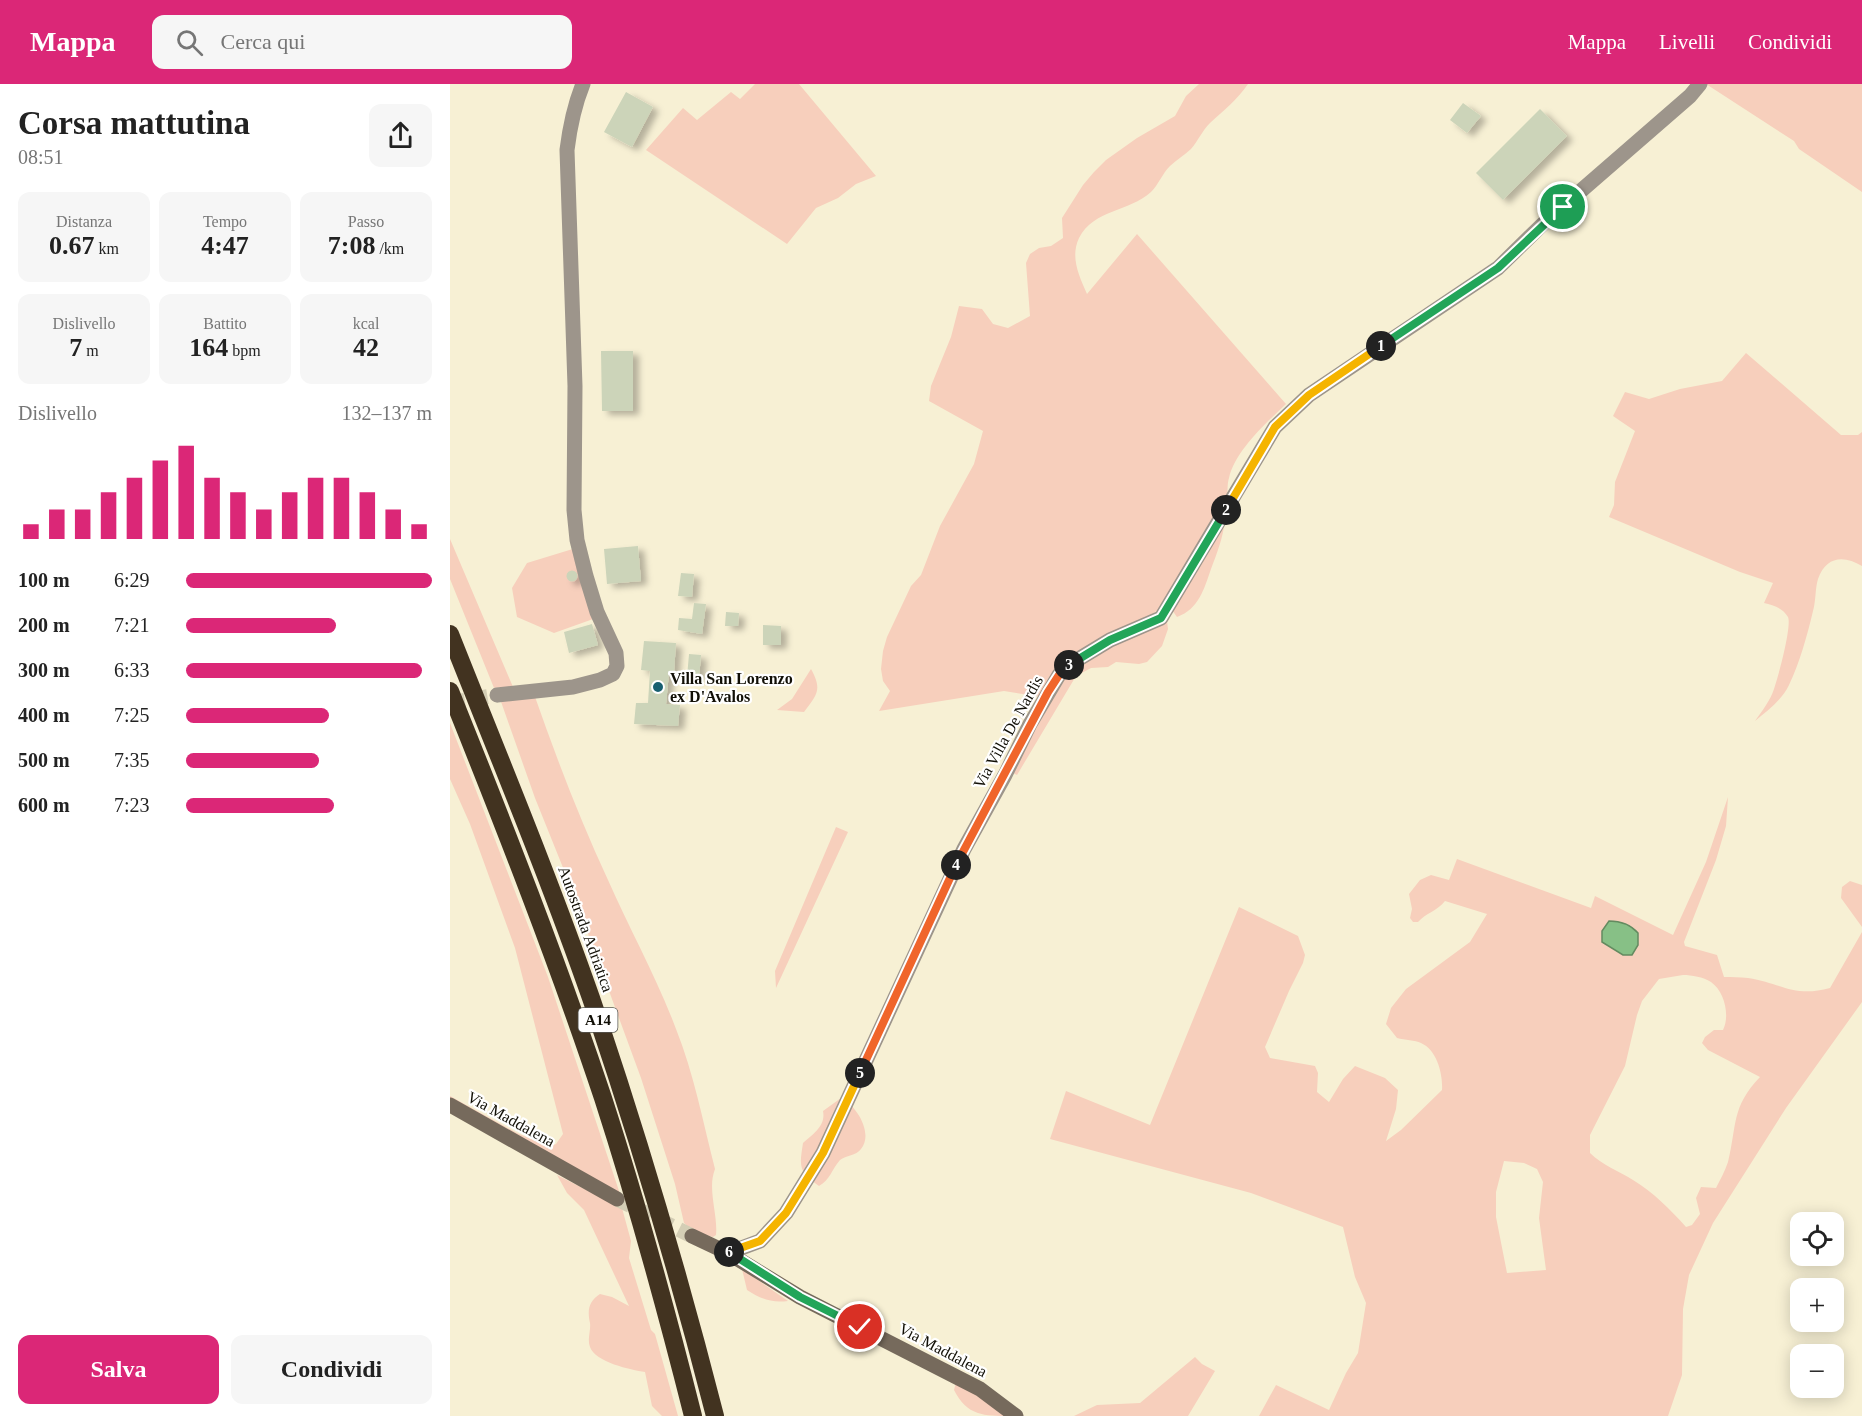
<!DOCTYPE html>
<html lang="it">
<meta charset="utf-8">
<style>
:root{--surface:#fff;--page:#f6f6f6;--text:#222;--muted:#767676;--accent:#db2777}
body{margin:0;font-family:"Times New Roman",serif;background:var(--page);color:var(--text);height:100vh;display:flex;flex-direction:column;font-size:22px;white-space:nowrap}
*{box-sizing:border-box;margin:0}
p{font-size:20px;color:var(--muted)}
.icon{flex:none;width:33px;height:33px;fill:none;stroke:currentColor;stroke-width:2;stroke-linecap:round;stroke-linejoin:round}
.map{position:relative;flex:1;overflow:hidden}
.sheet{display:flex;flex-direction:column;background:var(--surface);width:450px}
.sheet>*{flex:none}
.buttons{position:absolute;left:1340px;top:1128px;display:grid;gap:12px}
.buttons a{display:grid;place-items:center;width:54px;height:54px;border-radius:12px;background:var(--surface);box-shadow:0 3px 15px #0003;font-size:30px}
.pin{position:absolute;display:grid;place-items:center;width:51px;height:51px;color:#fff;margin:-26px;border:3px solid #fff;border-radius:50%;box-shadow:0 2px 6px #0007}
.km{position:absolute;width:30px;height:30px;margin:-15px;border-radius:50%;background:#222;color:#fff;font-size:16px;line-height:30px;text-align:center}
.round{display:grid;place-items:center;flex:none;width:63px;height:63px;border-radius:12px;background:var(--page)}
.head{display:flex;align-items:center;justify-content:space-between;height:102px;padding:0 18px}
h1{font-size:33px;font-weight:600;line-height:45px}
.figures{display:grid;grid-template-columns:repeat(3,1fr);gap:9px;height:102px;padding:6px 18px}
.figures div{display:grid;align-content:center;border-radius:12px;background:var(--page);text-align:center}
.figures b{font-size:26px;font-weight:600}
.figures small{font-size:16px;font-weight:400}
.figures p{font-size:16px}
.chart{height:168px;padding:12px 18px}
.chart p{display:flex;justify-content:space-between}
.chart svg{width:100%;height:108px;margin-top:6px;stroke:var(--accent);stroke-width:6}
.primary-button{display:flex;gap:12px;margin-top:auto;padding:12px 18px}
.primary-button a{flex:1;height:69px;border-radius:12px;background:var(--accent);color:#fff;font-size:24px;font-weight:600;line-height:69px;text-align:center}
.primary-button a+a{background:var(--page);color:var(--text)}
ul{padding:0 18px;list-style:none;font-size:20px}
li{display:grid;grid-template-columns:96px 72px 1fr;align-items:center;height:45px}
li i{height:15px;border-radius:8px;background:var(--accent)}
header{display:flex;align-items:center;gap:36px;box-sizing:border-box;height:84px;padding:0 30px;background:var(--accent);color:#fff}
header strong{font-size:28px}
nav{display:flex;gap:33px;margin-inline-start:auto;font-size:21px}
.search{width:420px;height:54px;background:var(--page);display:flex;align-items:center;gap:15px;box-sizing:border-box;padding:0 21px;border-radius:12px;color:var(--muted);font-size:22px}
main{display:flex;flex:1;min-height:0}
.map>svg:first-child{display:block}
</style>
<header>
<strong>Mappa</strong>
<div class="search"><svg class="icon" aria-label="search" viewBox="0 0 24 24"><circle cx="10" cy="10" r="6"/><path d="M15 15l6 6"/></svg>Cerca qui</div>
<nav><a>Mappa</a><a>Livelli</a><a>Condividi</a></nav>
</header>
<main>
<section class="sheet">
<div class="head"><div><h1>Corsa mattutina</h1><p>08:51</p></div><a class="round"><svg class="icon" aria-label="share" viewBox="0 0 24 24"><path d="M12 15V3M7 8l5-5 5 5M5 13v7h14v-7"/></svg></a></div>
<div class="figures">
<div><p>Distanza</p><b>0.67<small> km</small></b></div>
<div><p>Tempo</p><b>4:47</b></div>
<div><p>Passo</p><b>7:08<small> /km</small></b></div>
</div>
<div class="figures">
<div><p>Dislivello</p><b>7<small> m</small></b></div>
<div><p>Battito</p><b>164<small> bpm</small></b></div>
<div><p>kcal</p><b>42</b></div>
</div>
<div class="chart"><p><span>Dislivello</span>132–137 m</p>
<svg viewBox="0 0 160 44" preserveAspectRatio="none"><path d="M5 44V38M15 44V32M25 44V32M35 44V25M45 44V19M55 44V12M65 44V6M75 44V19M85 44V25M95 44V32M105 44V25M115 44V19M125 44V19M135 44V25M145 44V32M155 44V38"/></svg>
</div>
<ul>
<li><b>100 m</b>6:29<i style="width:100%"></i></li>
<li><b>200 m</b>7:21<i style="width:61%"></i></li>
<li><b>300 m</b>6:33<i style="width:96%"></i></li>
<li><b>400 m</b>7:25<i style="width:58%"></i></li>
<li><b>500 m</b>7:35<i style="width:54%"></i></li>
<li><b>600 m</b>7:23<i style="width:60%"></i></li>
</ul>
<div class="primary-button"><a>Salva</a><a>Condividi</a></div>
</section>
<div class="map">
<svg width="1412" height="1332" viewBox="0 0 1412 1332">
<defs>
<filter id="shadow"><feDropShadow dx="6" dy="4" stdDeviation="3" flood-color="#0004"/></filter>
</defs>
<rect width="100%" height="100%" fill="#f7f0d4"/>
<!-- green -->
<path fill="#f7cfbc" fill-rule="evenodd" d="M305 0H349L426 92 406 100 388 114 366 124 337 160 196 66 233 24 247 36 281 8 290 15Z
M749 0H798C787 16 774 26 760 39 752 47 748 57 741 65 735 71 726 76 720 82 712 90 709 100 701 108 679 128 644 125 629 154 620 173 629 192 637 210L687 150 836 320C817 338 785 367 779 394 777 400 778 407 777 413L708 526 692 537 655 552 592 613 554 607 429 627 440 607 433 597 431 585 433 567 437 553 461 502 471 491 490 442 524 380 533 347 479 317 481 302 501 253 509 222 532 225 543 240 558 244 580 232 576 179 580 170 589 164 601 162 613 154 612 134 633 101 644 88 656 76 687 54 725 32 736 12Z
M1256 0H1412V108L1349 65 1344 57Z
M1296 269 1391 351H1408L1412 348V482C1394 471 1376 472 1368 495 1365 505 1366 516 1363 527 1357 552 1350 578 1339 601 1332 616 1317 627 1305 637 1312 627 1320 617 1324 605 1328 594 1342 542 1338 533 1333 524 1323 521 1314 519L1323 499 1290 488 1159 433 1164 421 1165 398 1185 347 1163 332 1175 308 1199 315 1230 305 1272 297Z
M775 436C773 454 767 469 761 485 754 505 749 525 727 533L722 526Z
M0 455 63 603 44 604 0 495Z
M126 464 146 534 104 549 67 533 62 504 77 479Z
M717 537 718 545 712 562 697 578 689 580 666 578 658 583 641 584 626 592 567 691 561 688 600 614 625 582 655 564Z
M361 585C372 605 368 610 354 628L327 626 342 615Z
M84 610C106 673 130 736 158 796 180 846 207 894 226 945 244 990 253 1038 265 1085 257 1105 268 1130 266 1151L263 1153 244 1148 234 1139 225 1100 191 994 122 806 85 714 49 612Z
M0 639 98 893 171 1113 0 1015V1012L67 1049 99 1063 106 1060 113 1050 65 864 20 740 0 695Z
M1278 713 1276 742 1266 776 1234 858 1235 862 1267 871 1274 893C1282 893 1290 893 1298 894 1331 899 1344 914 1380 904L1412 848V918L1336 1024 1263 1139 1239 1191 1233 1225 1232 1291 1218 1332H809L826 1301 879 1326 896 1289 908 1269 916 1219 905 1193 893 1143 801 1109 600 1055 616 1007 700 1041 789 823 848 852 855 871 853 879 839 907 815 963 820 974 865 982 868 989 867 1008 879 1018 893 995 905 982 935 994 948 1006 946 1025 936 1057 951 1046 992 1006C993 990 987 966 971 959 965 956 955 956 947 954L936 940 941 924 956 905 1020 858 1037 830 995 817C987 827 976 829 968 838H963L960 834 962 825 959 810 970 796 981 791 999 796 1007 775 1141 824 1145 812 1223 851 1256 778ZM1233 891C1242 891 1253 893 1261 898 1275 908 1280 932 1273 946H1264L1255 953 1252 959 1258 966 1310 993C1281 1023 1287 1042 1278 1078 1275 1087 1270 1096 1266 1104L1251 1103 1246 1114 1250 1130 1242 1141 1236 1143C1220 1125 1204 1109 1183 1096 1169 1087 1152 1081 1140 1069V1051L1175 982 1187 931 1192 917 1209 895ZM1054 1077 1074 1079 1087 1085 1093 1098 1089 1134 1096 1186 1057 1189 1046 1133V1108Z
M386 743 398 748 326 904 325 887Z
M1400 797 1412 801V843L1391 814 1392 803Z
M391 1014C406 1021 424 1049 411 1065 406 1072 396 1071 390 1076 382 1085 380 1096 369 1102 349 1087 349 1084 353 1059 363 1050 376 1042 373 1027Z
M107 1091 172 1124 181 1157 179 1174 201 1246 205 1250 228 1332H212L202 1322 195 1288C181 1286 145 1278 140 1263 137 1255 141 1247 140 1239 137 1226 139 1217 150 1210L162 1213 179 1222 134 1126 117 1109Z
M292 1185 338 1217C321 1219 311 1215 297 1206Z
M745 1273 752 1280 765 1287 738 1332H624L647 1321 690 1319Z
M506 1298 561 1332C534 1332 517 1332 504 1306Z"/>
<!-- water -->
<path fill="#87c086" stroke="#648b60" stroke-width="1.5" d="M1159 837C1170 837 1180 840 1188 849V861L1182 871H1173L1152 858V847Z"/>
<!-- building -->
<path fill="#ccd4b9" filter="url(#shadow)" d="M176 8 203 23 182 63 154 48Z
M1013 19 1031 32 1017 49 1000 36Z
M1090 25 1117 52 1053 116 1026 89Z
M151 267H183V327H152Z
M188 462 191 497 157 500 154 465Z
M116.5 492a5.5 5.5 0 1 1 11 0a5.5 5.5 0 1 1-11 0Z
M231 489 244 490 242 513 228 512Z
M244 519 256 520 252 550 228 546 229 534 242 535Z
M276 528 289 529 288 542H275Z
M142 540 148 561 119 569 114 548Z
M313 541 331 542V561H313Z
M194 557 226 559 224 588H219L216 620 230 621 228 642 184 640 186 619H198L200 587 191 586Z
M239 570 251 571 249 594 237 593Z"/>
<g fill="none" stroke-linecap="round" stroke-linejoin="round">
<!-- street-tunnel -->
<path stroke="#d4ceb5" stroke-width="15" stroke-dasharray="15 8" stroke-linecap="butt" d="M0 619 47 611"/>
<!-- secondary-tunnel -->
<path stroke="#d4ceb5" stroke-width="15" stroke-dasharray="15 8" stroke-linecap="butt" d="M167 1115 242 1152"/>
<!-- street -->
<path stroke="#9d958b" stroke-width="15" d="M47 611 123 603 150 596 163 590 167 582 166 569 147 528 136 492 127 456 124 426 125 302 117 66C120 42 124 22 133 0
M278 1169 310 1157 336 1129 373 1069 514 765 555 691 580 640 609 591 622 579 660 556 711 534 825 343 859 311 1048 184 1095 138 1240 12 1250 0"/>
<!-- secondary -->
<path stroke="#766a5c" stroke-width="15" d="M0 1021 167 1115
M242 1152 278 1169 350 1213 530 1305 566 1332"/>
<!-- highway -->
<path stroke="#423320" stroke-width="18" d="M0 550C48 671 98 791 141 914 188 1052 229 1191 265 1332
M0 607C54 741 107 876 153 1014 187 1119 216 1225 243 1332"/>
</g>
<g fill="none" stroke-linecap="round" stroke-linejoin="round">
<!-- split-1 casing -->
<g stroke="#fff" stroke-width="12">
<path id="split-1" d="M931 262 1048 184 1113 123"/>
</g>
<!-- split-2 casing -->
<g stroke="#fff" stroke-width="12">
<path id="split-2" d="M776 426 825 343 859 311 931 262"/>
</g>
<!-- split-3 casing -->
<g stroke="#fff" stroke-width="12">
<path id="split-3" d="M619 581 660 556 711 534 776 426"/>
</g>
<!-- split-4 casing -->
<g stroke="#fff" stroke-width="12">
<path id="split-4" d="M506 781 598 608 609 591 619 581"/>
</g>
<!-- split-5 casing -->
<g stroke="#fff" stroke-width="12">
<path id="split-5" d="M410 989 506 781"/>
</g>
<!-- split-6 casing -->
<g stroke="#fff" stroke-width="12">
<path id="split-6" d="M279 1168 310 1157 336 1129 373 1069 410 989"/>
</g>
<!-- split-7 casing -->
<g stroke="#fff" stroke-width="12">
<path id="split-7" d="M279 1168 350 1213 410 1243"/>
</g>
<!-- split-1 -->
<use href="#split-1" stroke="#22a559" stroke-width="8"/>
<!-- split-2 -->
<use href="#split-2" stroke="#f5b400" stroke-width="8"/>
<!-- split-3 -->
<use href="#split-3" stroke="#22a559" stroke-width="8"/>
<!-- split-4 -->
<use href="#split-4" stroke="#f0652b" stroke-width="8"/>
<!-- split-5 -->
<use href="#split-5" stroke="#f0652b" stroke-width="8"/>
<!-- split-6 -->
<use href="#split-6" stroke="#f5b400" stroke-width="8"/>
<!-- split-7 -->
<use href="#split-7" stroke="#22a559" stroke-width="8"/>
</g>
<!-- markers -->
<circle fill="#185f70" stroke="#fff" stroke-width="2" cx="208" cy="603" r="6"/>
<g text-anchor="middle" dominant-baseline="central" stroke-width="4.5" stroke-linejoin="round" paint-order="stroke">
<!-- shield labels -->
<rect fill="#fff" stroke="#585751" stroke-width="1.5" x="128.5" y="924" width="39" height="24" rx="4.5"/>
<g font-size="15" font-weight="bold" fill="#110f06">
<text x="148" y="936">A14</text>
</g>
<!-- poi labels -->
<g font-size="16" font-weight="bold" fill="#110f06" stroke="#fff" text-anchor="start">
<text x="220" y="594">Villa San Lorenzo<tspan x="220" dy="18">ex D'Avalos</tspan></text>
</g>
<!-- street labels -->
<g font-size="16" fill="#110f06" stroke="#fff">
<text transform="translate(558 648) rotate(-61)">Via Villa De Nardis</text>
<text transform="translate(136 845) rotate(70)">Autostrada Adriatica</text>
<text transform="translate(61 1035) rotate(29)">Via Maddalena</text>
<text transform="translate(493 1266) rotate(28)">Via Maddalena</text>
</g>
</g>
</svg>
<div class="buttons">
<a><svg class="icon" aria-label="locate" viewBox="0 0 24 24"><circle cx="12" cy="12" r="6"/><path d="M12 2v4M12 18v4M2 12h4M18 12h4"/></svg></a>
<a>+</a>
<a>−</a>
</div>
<div class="pin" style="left:1113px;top:123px;background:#1e9e55"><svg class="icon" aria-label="arrive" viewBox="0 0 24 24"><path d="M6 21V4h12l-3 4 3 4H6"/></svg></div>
<div class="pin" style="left:410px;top:1243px;background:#d93025"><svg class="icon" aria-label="check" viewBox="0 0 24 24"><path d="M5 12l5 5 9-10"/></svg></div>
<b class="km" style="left:931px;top:262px">1</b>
<b class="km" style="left:776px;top:426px">2</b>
<b class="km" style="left:619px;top:581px">3</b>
<b class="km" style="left:506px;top:781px">4</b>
<b class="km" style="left:410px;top:989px">5</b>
<b class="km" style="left:279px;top:1168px">6</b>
</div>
</main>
